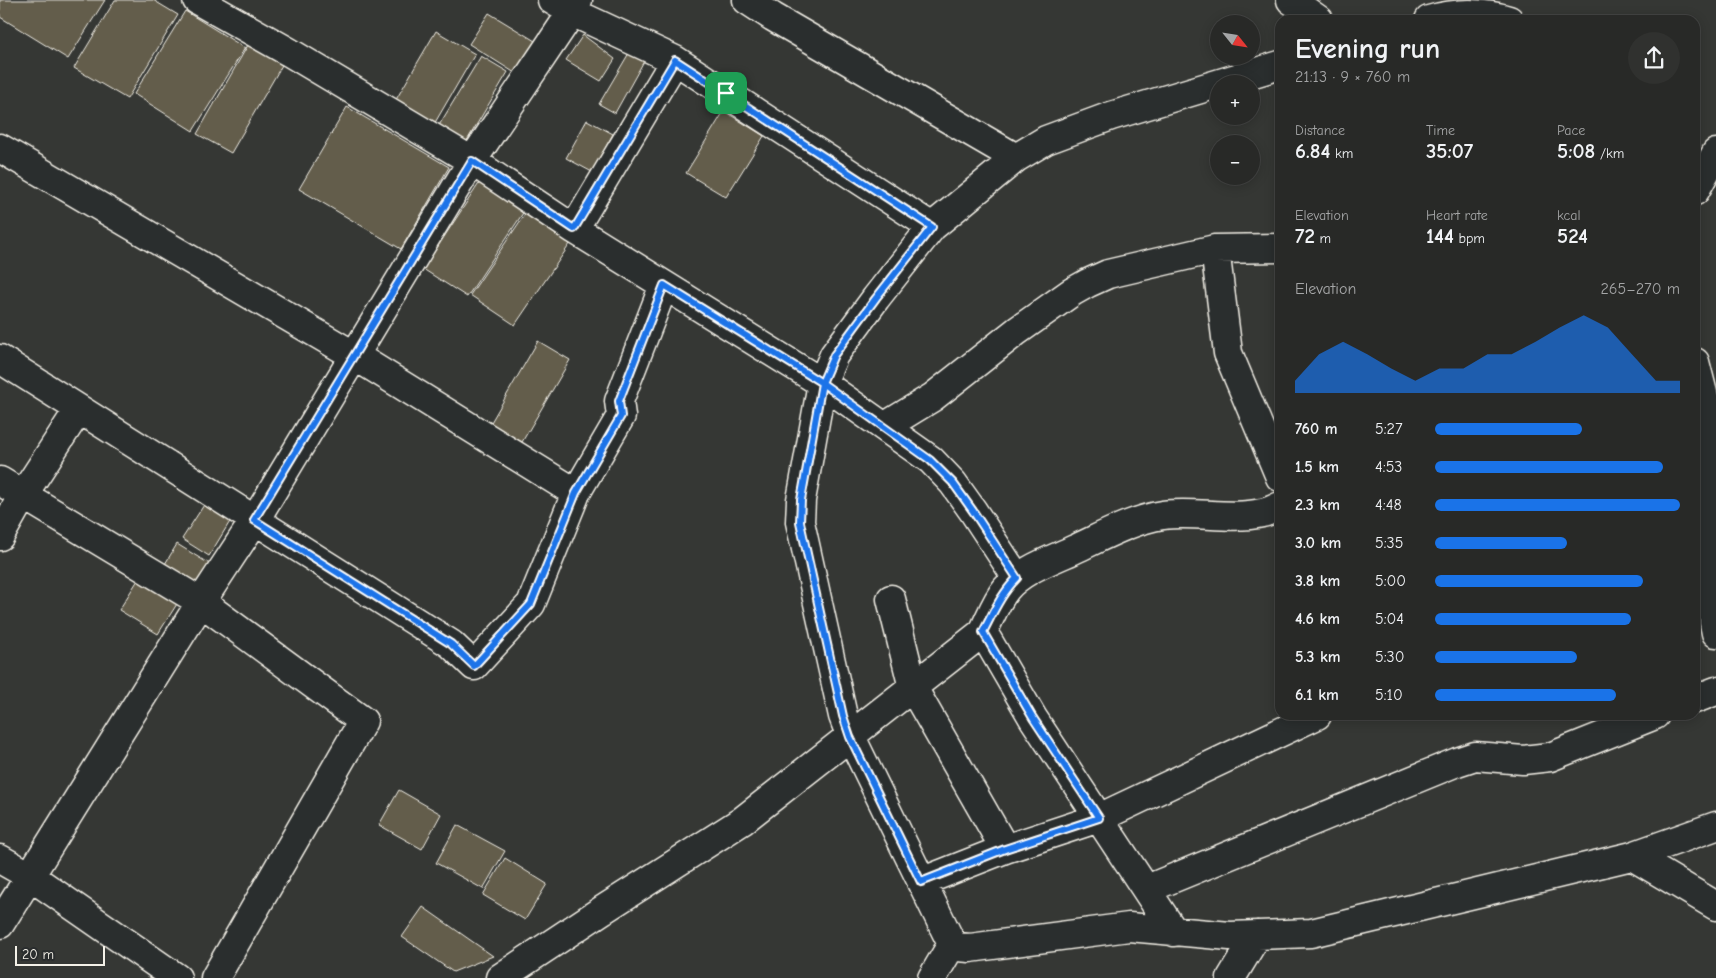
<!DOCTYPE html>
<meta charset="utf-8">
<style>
:root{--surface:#282927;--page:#30312f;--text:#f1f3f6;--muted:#a5a6a7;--line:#444544;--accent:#1a73e8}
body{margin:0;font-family:"Comic Neue",sans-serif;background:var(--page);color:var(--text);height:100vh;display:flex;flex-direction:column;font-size:19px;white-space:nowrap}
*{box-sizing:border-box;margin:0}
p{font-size:16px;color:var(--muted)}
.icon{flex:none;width:28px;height:28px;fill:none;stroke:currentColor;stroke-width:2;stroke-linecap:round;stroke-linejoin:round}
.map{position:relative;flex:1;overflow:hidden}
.drawer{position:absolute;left:1275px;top:15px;width:425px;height:705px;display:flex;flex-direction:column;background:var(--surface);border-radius:15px;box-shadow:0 2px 12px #0003,0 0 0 1px var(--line)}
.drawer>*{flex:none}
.needle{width:32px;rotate:120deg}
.controls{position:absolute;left:1210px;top:15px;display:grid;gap:10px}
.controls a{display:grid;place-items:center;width:50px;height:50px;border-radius:50%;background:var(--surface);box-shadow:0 2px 12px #0003,0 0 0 1px var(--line);font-size:25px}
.scale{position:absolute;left:15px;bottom:12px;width:90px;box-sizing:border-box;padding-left:5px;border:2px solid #f4f1e8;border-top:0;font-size:14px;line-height:18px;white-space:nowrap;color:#f4f1e8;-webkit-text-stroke:4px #2a2d2e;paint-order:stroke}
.pin{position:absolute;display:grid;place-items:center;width:42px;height:42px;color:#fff;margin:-21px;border-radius:10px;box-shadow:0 2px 8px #0006}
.round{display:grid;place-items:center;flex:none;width:52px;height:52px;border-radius:26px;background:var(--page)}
.headline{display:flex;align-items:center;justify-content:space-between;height:85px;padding:0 20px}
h1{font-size:28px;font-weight:600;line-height:38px}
.figures{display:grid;grid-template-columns:repeat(3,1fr);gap:8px;height:85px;padding:5px 20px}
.figures div{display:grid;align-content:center}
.figures b{font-size:21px;font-weight:600}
.figures small{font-size:14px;font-weight:400}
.figures p{font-size:14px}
.chart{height:140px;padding:10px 20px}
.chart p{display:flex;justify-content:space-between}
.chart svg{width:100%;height:90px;margin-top:5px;fill:var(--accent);opacity:.7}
ul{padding:0 20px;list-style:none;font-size:16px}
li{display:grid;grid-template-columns:80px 60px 1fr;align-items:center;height:38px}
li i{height:12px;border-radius:6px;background:var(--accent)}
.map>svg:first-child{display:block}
</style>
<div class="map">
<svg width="1716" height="978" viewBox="0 0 1716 978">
<rect width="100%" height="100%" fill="#353734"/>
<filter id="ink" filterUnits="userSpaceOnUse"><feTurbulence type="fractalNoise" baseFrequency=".02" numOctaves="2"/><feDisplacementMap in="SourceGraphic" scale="10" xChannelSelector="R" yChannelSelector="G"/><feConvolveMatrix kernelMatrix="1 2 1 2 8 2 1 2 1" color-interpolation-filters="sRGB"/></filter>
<g filter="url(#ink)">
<!-- building -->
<path fill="#635d4c" stroke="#f4f1e8" d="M0 0H105L68 59 0 17Z
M115 0H153L178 15 127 99 74 68Z
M185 11 245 48 193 131 134 94Z
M489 13 535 41 515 73 469 44Z
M436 31 475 54 433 126 394 103Z
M583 35 615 59 601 81 566 60Z
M248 45 282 65 231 153 197 134Z
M629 53 644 61 615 113 599 104Z
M481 56 508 72 465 144 438 127Z
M347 107 449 167 401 249 299 189Z
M724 111 764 136 726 197 686 173Z
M587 120 613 134 592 172 566 158Z
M480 182 523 213 467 297 423 269Z
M525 214 570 244 515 325 470 295Z
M538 341 570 360 522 442 490 424Z
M211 494 237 510 209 556 182 539Z
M177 544 211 565 193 594 159 574Z
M143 572 182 596 158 634 119 610Z
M399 790 441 814 422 849 379 825Z
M457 825 505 851 483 889 436 863Z
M505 858 547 884 525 920 483 895Z
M423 907 493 956 453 972 402 937Z"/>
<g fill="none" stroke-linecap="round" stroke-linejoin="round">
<!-- minor casing -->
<g stroke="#f4f1e8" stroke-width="31">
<path id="minor" d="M197 0 289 52 472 161 574 229 822 383 931 460 953 483 973 511 1017 578
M552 0 572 12 675 60 932 227
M747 0 773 17 1016 158
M1291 0 1319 20
M1429 20C1455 12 1484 12 1509 20
M1280 65 1111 116 1046 140 1016 158 932 227 876 298 834 355 822 383 801 500 800 522 843 716 851 737 952 944 958 947 970 948 1129 927 1230 936 1311 933 1632 856 1716 826
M0 148 355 356 576 493
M1695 191 1716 153
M574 229 675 60
M1215 249 1228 353 1280 477
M0 359 451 644 474 666 531 604 576 493 621 416 619 401 664 285
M1695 362 1705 401 1714 623 1716 633
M884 427 933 397 1017 331 1072 292 1088 283 1108 274 1215 249 1280 248
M0 481 201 602 363 721 215 978
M0 536 23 495 79 409
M891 599 913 688 1005 849
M983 632 1033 718 1174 932
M1695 699 1716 691
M1632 856 1716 906
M0 859 30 876 177 978
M921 882 1005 849 1099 818 1317 715
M1147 889 1457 762 1475 756 1523 760 1550 757 1655 715
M0 924 201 602 255 520 472 161 572 12 578 0
M500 978 601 911 742 821 983 632C990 618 996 601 1006 589 1023 569 1052 560 1075 549 1103 536 1132 520 1163 515 1196 511 1230 520 1262 513 1268 512 1274 509 1280 506
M932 978 952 944
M1231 978 1257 935"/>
</g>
<!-- minor -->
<use href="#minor" stroke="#2a2d2e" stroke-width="28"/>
</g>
</g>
<g fill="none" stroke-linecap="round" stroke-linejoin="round" filter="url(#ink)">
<!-- route casing -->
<g stroke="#fff" stroke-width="10">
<path id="route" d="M726 93 675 60 574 229 472 161 254 520 451 644 474 666 531 604 576 493 621 416 619 401 664 285 822 383 930 460 953 483 973 511 1017 578C1001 594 993 613 983 632L1033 718 1099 818 1005 849 921 882 850 737 843 716 800 522 801 500 822 383 834 355 876 298 932 227 726 93"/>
</g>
<!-- route -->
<use href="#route" stroke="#1a73e8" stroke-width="6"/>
</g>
</svg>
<div class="controls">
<a><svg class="needle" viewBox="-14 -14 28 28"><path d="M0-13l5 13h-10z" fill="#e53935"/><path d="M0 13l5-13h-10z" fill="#a5a6a7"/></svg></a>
<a>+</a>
<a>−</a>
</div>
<div class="scale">20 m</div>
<div class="pin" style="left:726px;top:93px;background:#1e9e55"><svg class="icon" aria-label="arrive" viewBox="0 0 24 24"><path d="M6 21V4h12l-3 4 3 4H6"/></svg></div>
<section class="drawer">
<div class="headline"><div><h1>Evening run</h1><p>21:13 · 9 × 760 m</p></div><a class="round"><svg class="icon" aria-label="share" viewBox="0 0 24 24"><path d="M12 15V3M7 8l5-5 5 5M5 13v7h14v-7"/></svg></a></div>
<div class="figures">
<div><p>Distance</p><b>6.84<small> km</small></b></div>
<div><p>Time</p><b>35:07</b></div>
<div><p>Pace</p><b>5:08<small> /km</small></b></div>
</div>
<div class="figures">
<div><p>Elevation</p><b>72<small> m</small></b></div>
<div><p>Heart rate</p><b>144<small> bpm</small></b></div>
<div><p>kcal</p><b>524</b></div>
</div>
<div class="chart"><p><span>Elevation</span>265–270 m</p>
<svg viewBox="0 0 160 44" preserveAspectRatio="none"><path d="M0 44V38L10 25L20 19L30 25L40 32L50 38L60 32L70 32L80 25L90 25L100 19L110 12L120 6L130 12L140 25L150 38L160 38V44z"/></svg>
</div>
<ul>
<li><b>760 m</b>5:27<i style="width:60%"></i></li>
<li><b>1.5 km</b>4:53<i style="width:93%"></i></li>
<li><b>2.3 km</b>4:48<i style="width:100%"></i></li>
<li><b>3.0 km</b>5:35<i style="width:54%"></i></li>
<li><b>3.8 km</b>5:00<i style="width:85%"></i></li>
<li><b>4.6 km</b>5:04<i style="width:80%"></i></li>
<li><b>5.3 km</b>5:30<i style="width:58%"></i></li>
<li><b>6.1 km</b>5:10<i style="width:74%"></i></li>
</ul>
</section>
</div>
